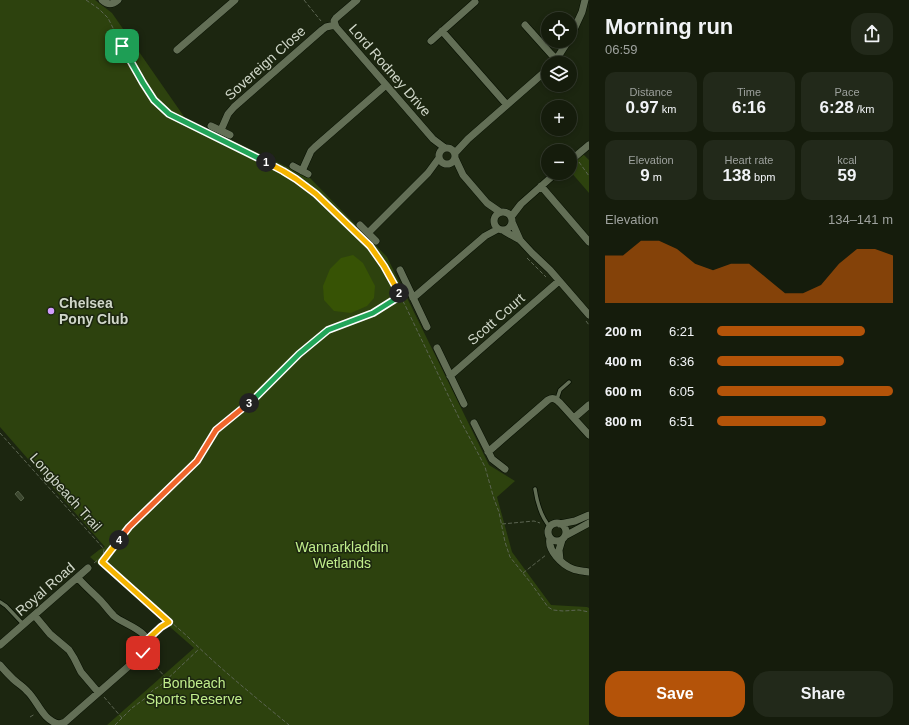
<!DOCTYPE html>
<meta charset="utf-8">
<style>
:root{--surface:#151c0c;--page:#22291a;--text:#f1f3f6;--muted:#9da19d;--line:#343a2d;--accent:#b45309}
body{margin:0;font-family:Helvetica,sans-serif;background:var(--page);color:var(--text);height:100vh;display:flex;flex-direction:column;font-size:15px;white-space:nowrap}
*{box-sizing:border-box;margin:0}
p{font-size:13px;color:var(--muted)}
.icon{flex:none;width:22px;height:22px;fill:none;stroke:currentColor;stroke-width:2;stroke-linecap:round;stroke-linejoin:round}
.map{position:relative;flex:1;overflow:hidden}
.sheet{display:flex;flex-direction:column;background:var(--surface);width:320px}
.sheet>*{flex:none}
.controls{position:absolute;left:541px;top:12px;display:grid;gap:8px}
.controls a{display:grid;place-items:center;width:36px;height:36px;border-radius:50%;background:var(--surface);box-shadow:0 2px 6px #0003,0 0 0 1px var(--line);font-size:20px}
.pin{position:absolute;display:grid;place-items:center;width:34px;height:34px;color:#fff;margin:-17px;border-radius:8px;box-shadow:0 2px 6px #0006}
.km{position:absolute;width:20px;height:20px;margin:-10px;border-radius:50%;background:#222;color:#fff;font-size:11px;line-height:20px;text-align:center}
.round{display:grid;place-items:center;flex:none;width:42px;height:42px;border-radius:16px;background:var(--page)}
.overview{display:flex;align-items:center;justify-content:space-between;height:68px;padding:0 16px}
h1{font-size:22px;font-weight:700;line-height:30px}
.figures{display:grid;grid-template-columns:repeat(3,1fr);gap:6px;height:68px;padding:4px 16px}
.figures div{display:grid;align-content:center;border-radius:10px;background:var(--page);text-align:center}
.figures b{font-size:17px;font-weight:700}
.figures small{font-size:11px;font-weight:400}
.figures p{font-size:11px}
.chart{height:112px;padding:8px 16px}
.chart p{display:flex;justify-content:space-between}
.chart svg{width:100%;height:72px;margin-top:4px;fill:var(--accent);opacity:.7}
.action{display:flex;gap:8px;margin-top:auto;padding:8px 16px}
.action a{flex:1;height:46px;border-radius:16px;background:var(--accent);color:#fff;font-size:16px;font-weight:700;line-height:46px;text-align:center}
.action a+a{background:var(--page);color:var(--text)}
ul{padding:0 16px;list-style:none;font-size:13px}
li{display:grid;grid-template-columns:64px 48px 1fr;align-items:center;height:30px}
li i{height:10px;border-radius:5px;background:var(--accent)}
main{display:flex;flex:1;min-height:0}
.map>svg:first-child{display:block}
</style>
<main>
<div class="map">
<svg width="589" height="725" viewBox="0 0 589 725">
<rect width="100%" height="100%" fill="#1c2610"/>
<!-- green -->
<path fill="#2d420e" d="M0 0H95L112 13 185 118 310 178 387 257 489 465 515 481 497 497 512 552 551 605 587 607 589 608V725H107L194 648 90 557 99 550 105 547 0 427Z
M583 154 589 160V193L570 171V167Z"/>
<!-- water -->
<path fill="#375305" d="M353 255 363 263 375 286 374 298 367 306 351 313 334 311 324 300 323 286 330 269 341 258Z"/>
<!-- building -->
<path fill="#3d4830" stroke="#535f47" d="M18 491 24 498 21 501 15 494Z"/>
<g fill="none" stroke-linecap="round" stroke-linejoin="round">
<!-- service casing -->
<g stroke="#060f00" stroke-width="5">
<path id="service" d="M557 399 560 390 569 382
M535 489C537 502 541 517 550 527
M0 602 6 606 24 625"/>
</g>
<!-- minor casing -->
<g stroke="#060f00" stroke-width="8">
<path id="minor" d="M102 0C108 5 112 5 118 0
M357 0 336 18 334 21 336 27 433 139 445 148
M525 25 551 54 557 60
M442 31 507 105
M570 38 582 12 585 0
M431 41 475 2
M177 50 235 0
M554 63 568 41
M211 126 230 135
M221 130 228 114 234 107 322 30 326 27 335 25
M439 156a8 8 0 1 1 16 0a8 8 0 1 1-16 0Z
M455 153 468 139 548 69
M455 158 463 175 487 203 500 212
M570 161 589 145
M293 166 308 174
M302 171 311 151 315 147 386 85
M541 186 589 242
M494 221a9 9 0 1 1 18 0a9 9 0 1 1-18 0Z
M511 217 521 204 556 173
M512 222 520 240
M360 225 376 241
M504 231 520 240 532 253 550 270 589 315
M368 233 428 173 439 158
M400 270 427 327
M413 298 485 236 498 229
M437 348 464 404
M450 376 559 281
M574 418 589 405
M474 423 492 459 505 469
M488 452 548 400C553 397 556 399 560 403L589 435
M548 532a9 9 0 1 1 18 0a9 9 0 1 1-18 0Z
M560 524 575 521 589 515
M565 536 589 523
M550 538C547 550 562 565 573 569 578 571 584 571 589 572
M560 560 559 550 562 540
M35 616 50 634 69 650 74 658 81 672 98 692
M0 645 88 568
M0 665C4 670 8 674 13 679 17 683 23 686 27 691 38 701 42 720 59 724L65 722 146 651C156 632 124 625 114 616 109 611 105 605 100 600 92 592 85 586 78 578"/>
</g>
<!-- path -->
<path stroke="#5c6552" stroke-width="1" stroke-dasharray="4 2" stroke-linecap="butt" d="M86 0 99 9 108 18 117 36 143 83 154 100 169 114 218 139 238 147 283 171 296 179 316 194 370 246 384 266 405 305 459 418 480 457 485 467 494 499 499 512 505 542 510 557 530 582 548 607 553 610 563 611 579 610 589 612
M304 0 321 21
M579 162 589 176
M561 178 567 173
M527 258 546 277
M586 321 589 325
M0 433 104 549 102 562 187 636C219 668 254 696 289 725
M502 524 534 521 540 523
M94 563 99 559 101 562H102L129 527 197 461 216 430 257 397 299 354 328 331 373 313 400 296 405 297
M523 573 546 555
M152 636 161 627 169 622
M148 658 167 679
M104 697 122 718
M30 717 35 714
M115 725 132 708 147 697 152 691 161 685 199 649"/>
<!-- service -->
<use href="#service" stroke="#636f56" stroke-width="3.5"/>
<!-- minor -->
<use href="#minor" stroke="#636f56" stroke-width="7"/>
</g>
<g fill="none" stroke-linecap="round" stroke-linejoin="round">
<!-- split-1 casing -->
<g stroke="#fff" stroke-width="8">
<path id="split-1" d="M122 46 143 83 154 100 169 114 266 162"/>
</g>
<!-- split-2 casing -->
<g stroke="#fff" stroke-width="8">
<path id="split-2" d="M266 162 283 171 296 179 316 194 370 246 384 266 399 293"/>
</g>
<!-- split-3 casing -->
<g stroke="#fff" stroke-width="8">
<path id="split-3" d="M249 403 256 397 299 354 328 330 373 313 400 296 399 293"/>
</g>
<!-- split-4 casing -->
<g stroke="#fff" stroke-width="8">
<path id="split-4" d="M119 540 129 527 197 461 216 430 249 403"/>
</g>
<!-- split-5 casing -->
<g stroke="#fff" stroke-width="8">
<path id="split-5" d="M119 540 102 562 169 622 161 627 147 640 148 648 143 653"/>
</g>
<!-- split-1 -->
<use href="#split-1" stroke="#22a559" stroke-width="5"/>
<!-- split-2 -->
<use href="#split-2" stroke="#f5b400" stroke-width="5"/>
<!-- split-3 -->
<use href="#split-3" stroke="#22a559" stroke-width="5"/>
<!-- split-4 -->
<use href="#split-4" stroke="#f0652b" stroke-width="5"/>
<!-- split-5 -->
<use href="#split-5" stroke="#f5b400" stroke-width="5"/>
</g>
<!-- markers -->
<circle fill="#d29dfd" stroke="#1c2610" stroke-width="1.5" cx="51" cy="311" r="4"/>
<g text-anchor="middle" dominant-baseline="central" stroke-width="3" stroke-linejoin="round" paint-order="stroke">
<!-- street labels -->
<g font-size="14" fill="#d0d7c9" stroke="#1c2610">
<text transform="translate(265 63) rotate(-42)">Sovereign Close</text>
<text transform="translate(390 70) rotate(49)">Lord Rodney Drive</text>
<text transform="translate(496 319) rotate(-41)">Scott Court</text>
<text transform="translate(66 492) rotate(48)">Longbeach Trail</text>
<text transform="translate(45 589) rotate(-41)">Royal Road</text>
</g>
<!-- poi labels -->
<g font-size="14" font-weight="bold" fill="#d0d7c9" stroke="#1c2610" text-anchor="start">
<text x="59" y="303">Chelsea<tspan x="59" dy="16">Pony Club</tspan></text>
</g>
<!-- park labels -->
<g font-size="14" fill="#c1ee8c" stroke="#1c2610">
<text x="342" y="547">Wannarkladdin<tspan x="342" dy="16">Wetlands</tspan></text>
<text x="194" y="683">Bonbeach<tspan x="194" dy="16">Sports Reserve</tspan></text>
</g>
</g>
</svg>
<div class="controls">
<a><svg class="icon" aria-label="locate" viewBox="0 0 24 24"><circle cx="12" cy="12" r="6"/><path d="M12 2v4M12 18v4M2 12h4M18 12h4"/></svg></a>
<a><svg class="icon" aria-label="layers" viewBox="0 0 24 24"><path d="M12 4l9 5-9 5-9-5zM3 14l9 5 9-5"/></svg></a>
<a>+</a>
<a>−</a>
</div>
<div class="pin" style="left:122px;top:46px;background:#1e9e55"><svg class="icon" aria-label="arrive" viewBox="0 0 24 24"><path d="M6 21V4h12l-3 4 3 4H6"/></svg></div>
<div class="pin" style="left:143px;top:653px;background:#d93025"><svg class="icon" aria-label="check" viewBox="0 0 24 24"><path d="M5 12l5 5 9-10"/></svg></div>
<b class="km" style="left:266px;top:162px">1</b>
<b class="km" style="left:399px;top:293px">2</b>
<b class="km" style="left:249px;top:403px">3</b>
<b class="km" style="left:119px;top:540px">4</b>
</div>
<section class="sheet">
<div class="overview"><div><h1>Morning run</h1><p>06:59</p></div><a class="round"><svg class="icon" aria-label="share" viewBox="0 0 24 24"><path d="M12 15V3M7 8l5-5 5 5M5 13v7h14v-7"/></svg></a></div>
<div class="figures">
<div><p>Distance</p><b>0.97<small> km</small></b></div>
<div><p>Time</p><b>6:16</b></div>
<div><p>Pace</p><b>6:28<small> /km</small></b></div>
</div>
<div class="figures">
<div><p>Elevation</p><b>9<small> m</small></b></div>
<div><p>Heart rate</p><b>138<small> bpm</small></b></div>
<div><p>kcal</p><b>59</b></div>
</div>
<div class="chart"><p><span>Elevation</span>134–141 m</p>
<svg viewBox="0 0 160 44" preserveAspectRatio="none"><path d="M0 44V15L10 15L20 6L30 6L40 11L50 20L60 24L70 20L80 20L90 29L100 38L110 38L120 33L130 20L140 11L150 11L160 15V44z"/></svg>
</div>
<ul>
<li><b>200 m</b>6:21<i style="width:84%"></i></li>
<li><b>400 m</b>6:36<i style="width:72%"></i></li>
<li><b>600 m</b>6:05<i style="width:100%"></i></li>
<li><b>800 m</b>6:51<i style="width:62%"></i></li>
</ul>
<div class="action"><a>Save</a><a>Share</a></div>
</section>
</main>
